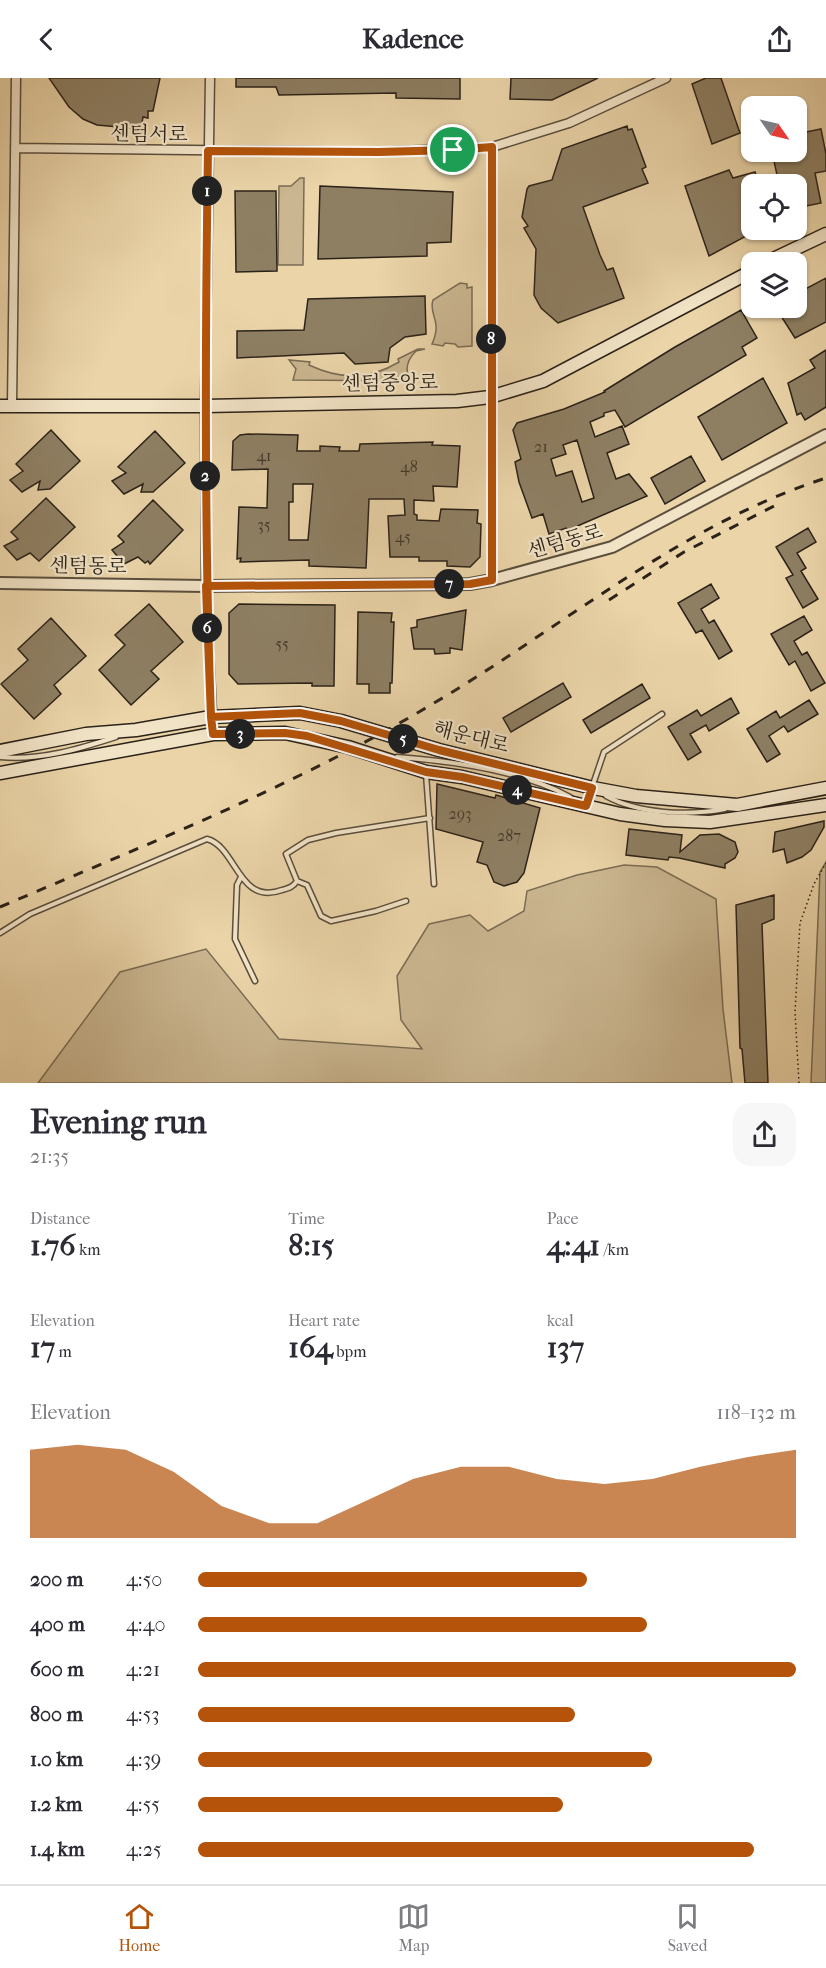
<!DOCTYPE html>
<meta charset="utf-8">
<style>
:root{--surface:#fff;--page:#f7f7f7;--text:#2b2b33;--muted:#7c7c81;--line:#e1e1e2;--accent:#b45309}
body{margin:0;font-family:"IM FELL French Canon","Noto Serif KR",serif;background:var(--page);color:var(--text);height:100vh;display:flex;flex-direction:column;font-size:22px;white-space:nowrap}
*{box-sizing:border-box;margin:0}
p{font-size:20px;color:var(--muted)}
.icon{flex:none;width:33px;height:33px;fill:none;stroke:currentColor;stroke-width:2;stroke-linecap:round;stroke-linejoin:round}
.map{position:relative;height:1005px;overflow:hidden}
.panel{display:flex;flex-direction:column;background:var(--surface);flex:1}
.panel>*{flex:none}
.needle{width:39px;rotate:124deg}
.tools{position:absolute;left:741px;top:18px;display:grid;gap:12px}
.tools a{display:grid;place-items:center;width:66px;height:66px;border-radius:12px;background:var(--surface);box-shadow:0 2px 4px #0004;font-size:30px}
.pin{position:absolute;display:grid;place-items:center;width:51px;height:51px;color:#fff;margin:-26px;border:3px solid #fff;border-radius:50%;box-shadow:0 2px 6px #0007}
.km{position:absolute;width:30px;height:30px;margin:-15px;border-radius:50%;background:#222;color:#fff;font-size:16px;line-height:30px;text-align:center}
.round{display:grid;place-items:center;flex:none;width:63px;height:63px;border-radius:18px;background:var(--page)}
.overview{display:flex;align-items:center;justify-content:space-between;height:102px;padding:0 30px}
h1{font-size:33px;font-weight:800;line-height:45px}
.metrics{display:grid;grid-template-columns:repeat(3,1fr);gap:9px;height:102px;padding:6px 30px}
.metrics div{display:grid;align-content:center}
.metrics b{font-size:30px;font-weight:800}
.metrics small{font-size:16px;font-weight:400}
.metrics p{font-size:16px}
.chart{height:168px;padding:12px 30px}
.chart p{display:flex;justify-content:space-between}
.chart svg{width:100%;height:108px;margin-top:6px;fill:var(--accent);opacity:.7}
ul{padding:0 30px;list-style:none;font-size:20px}
li{display:grid;grid-template-columns:96px 72px 1fr;align-items:center;height:45px}
li i{height:15px;border-radius:8px;background:var(--accent)}
header{display:flex;justify-content:space-between;align-items:center;height:78px;padding:0 30px;background:var(--surface);font-size:27px;font-weight:800}
.tabs{display:flex;justify-content:space-around;align-items:center;height:84px;border-top:2px solid var(--line);background:var(--surface);font-size:16px;color:var(--muted)}
.tabs a{display:grid;justify-items:center;gap:3px}
.tabs .selected{color:var(--accent)}
.map>svg:first-child{display:block}
</style>
<header><svg class="icon" aria-label="back" viewBox="0 0 24 24"><path d="M15 5l-7 7 7 7"/></svg>Kadence<svg class="icon" aria-label="share" viewBox="0 0 24 24"><path d="M12 15V3M7 8l5-5 5 5M5 13v7h14v-7"/></svg></header>
<div class="map">
<svg width="826" height="1005" viewBox="0 0 826 1005">
<rect width="100%" height="100%" fill="#ead4a8"/>
<filter id="stains"><feTurbulence type="fractalNoise" baseFrequency=".00333" numOctaves="4"/><feColorMatrix values="0 0 0 0 .2 0 0 0 0 .09 0 0 0 0 .02 0 0 0 .5 -.17"/></filter>
<radialGradient id="worn" r=".72"><stop offset=".6" stop-color="#630" stop-opacity="0"/><stop offset="1" stop-color="#630" stop-opacity=".3"/></radialGradient>
<!-- green -->
<path fill="#cab690" stroke="#7a6c54" stroke-width="1.5" d="M300 100H304L303 187H278L279 108H291Z
M460 205 467 206V210L472 209V268L458 269 455 266 445 265 443 268 432 266C443 242 428 237 433 222Z
M418 271H425L416 273C407 282 404 292 411 303L293 302 296 291 289 282 310 284 309 287C341 302 369 302 399 284L398 281Z
M826 784V1005H811L820 794Z
M624 787 657 789 716 821 723 931 732 1005H38L120 894 206 871 279 961 422 971 401 942 397 898 429 846 470 837 488 853 524 833 527 813 577 797Z"/>
<!-- building -->
<path fill="#8e7f63" stroke="#2b2219" stroke-width="1.5" fill-rule="evenodd" d="M49 0H160L153 33H148V40L143 39 141 51 97 47 83 41 69 29Z
M236 0H460V21L396 20V15L279 17 276 9H236Z
M511 0H598L552 22 510 21Z
M706 0H721L740 55 712 66 692 6Z
M627 48 628 52 632 51 646 89 642 91 648 105 583 129 600 177 607 192 613 190 624 220 558 245 541 230 534 217 536 171 524 150 528 148 522 139 527 111 529 108 552 102 562 71Z
M821 51 826 76V93L815 95 821 125 796 130V106H779L772 74H796V56Z
M729 92 733 100 755 94 759 106H752V143L746 144 750 156 709 178 685 108Z
M320 108 453 114 451 164 427 165V178L318 181Z
M235 113H276L277 193 236 194Z
M826 200V244L795 260 776 230H796V216Z
M425 218 426 256 405 259 390 270 388 284 355 286 344 275 237 280V253L304 252 308 221Z
M741 232 757 260 742 269 746 277 625 349 615 332 604 335V338L590 344 595 359 622 348 629 366 607 375 616 401 629 396 647 418 568 452 566 450 549 456 543 436 532 440 519 404 515 384 521 381 513 352 517 345 564 331 605 314 604 313 675 269ZM577 362 594 420 582 424 572 393 556 398 551 381 566 376 563 367Z
M826 272V329L805 342 801 335 797 337 788 305 815 290 810 282Z
M763 300 787 345 722 382 698 339Z
M51 352 80 383 50 411 38 412 40 403 22 414 10 402 23 393 16 386Z
M155 353 185 385 153 414H141L143 406 124 416 112 403 126 395 118 389Z
M248 356 298 357 297 373H320V368L340 369 339 373H359L360 366 433 364 432 367 460 368 457 409 433 408 434 423 414 422V436L417 437V442L439 443 441 431 478 432 477 445 481 446 480 479 470 489 447 488V483H419V479H390L388 438 405 437 404 421H369L366 490 309 488V482L240 484 241 480 237 481 239 429 267 430 268 391 232 392 233 363 240 357ZM293 406H313L308 462H289V424H293Z
M691 378 705 403 665 426 651 400Z
M46 420 75 449 39 483 30 475 17 482 4 468 18 461 11 454Z
M153 422 183 452 150 486 148 483 145 485 138 479 124 486 112 472 124 464 118 458Z
M808 450 816 464 797 475 806 490 801 493 818 521 803 530 786 500 793 497 776 469Z
M711 506 719 520 701 531 709 545 714 542 732 573 719 581 702 552 696 555 678 525Z
M149 526 183 564 151 593 159 601 131 627 99 592 125 567 115 557Z
M239 526 335 527 334 608H312V605L238 606 229 596V535Z
M466 532 462 572 450 570V575L435 576 434 571H414L411 550 417 549V542Z
M358 534 392 535 391 544H394L392 605H390V615H369V606H357Z
M804 538 812 552 794 563 802 577 807 574 825 605 811 613 795 583 789 587 771 556Z
M51 540 86 578 54 607 61 616 34 641 1 606 28 582 18 571Z
M563 605 571 619 511 654 503 640Z
M642 606 650 620 591 655 583 642Z
M731 620 739 635 709 653 706 647 690 656 701 674 688 682 668 649 697 632 701 638Z
M809 622 818 636 788 654 784 648 769 658 780 676 767 684 747 651 776 633 780 640Z
M437 706 495 720 496 717 540 730 524 795 517 804 504 808 494 804 487 787 477 784 483 764 436 751Z
M824 743V749L811 772 802 779 787 785 784 771 773 774 775 754Z
M629 751 682 757 680 774 700 757 719 756 735 764 738 774 735 780 725 786V790L679 780 669 779 668 782 626 777Z
M774 817V841L762 846 768 1005H745L742 971 740 970 736 827Z"/>
<g fill="none" stroke-linecap="round" stroke-linejoin="round">
<!-- service casing -->
<g stroke="#5b4e3d" stroke-width="7">
<path id="service" d="M0 679C39 683 79 671 116 659
M397 679C451 683 523 693 570 719
M426 696 434 806
M606 718C639 736 688 738 725 731
M586 727 604 674 662 636
M241 799 237 807 235 861 255 903
M297 803 307 807 321 838 331 843 376 833 406 823
M0 855 30 836 207 761C237 769 238 828 282 812 289 810 293 809 297 803L286 776 308 762 336 755 430 740"/>
</g>
<!-- minor casing -->
<g stroke="#5b4e3d" stroke-width="11">
<path id="minor" d="M210 0 205 328 206 508 213 656
M492 69V502
M15 70 379 74 492 69 569 45 666 0
M12 328 16 0"/>
</g>
<!-- tertiary casing -->
<g stroke="#5b4e3d" stroke-width="14">
<path id="tertiary" d="M0 505 206 508 470 506 492 502 612 469 826 357"/>
</g>
<!-- secondary casing -->
<g stroke="#2b2219" stroke-width="15">
<path id="secondary" d="M767 184 826 156
M0 328H205L457 323 490 319 543 303 752 193
M0 673 86 656 136 652 211 639 300 635 341 643 439 672 593 710 636 718 737 727 826 710
M0 695 213 656 285 655 348 669 426 694 462 699 620 736 665 742 710 744 826 727"/>
</g>
<!-- path -->
<path stroke="#2b2219" stroke-width="1.5" stroke-dasharray="1.5 3" stroke-linecap="butt" d="M799 1005 795 934 800 845 814 806 826 785"/>
<!-- service -->
<use href="#service" stroke="#f1e3c6" stroke-width="4"/>
<!-- minor -->
<use href="#minor" stroke="#f1e3c6" stroke-width="8"/>
<!-- tertiary -->
<use href="#tertiary" stroke="#f1e3c6" stroke-width="10"/>
<!-- secondary -->
<use href="#secondary" stroke="#f1e3c6" stroke-width="12"/>
<!-- rail -->
<path stroke="#2b2219" stroke-width="3" stroke-dasharray="10 10" stroke-linecap="butt" d="M609 522 684 474 776 427
M0 829C145 767 293 709 429 628 562 550 678 448 826 400"/>
</g>
<g fill="none" stroke-linecap="round" stroke-linejoin="round">
<!-- route casing -->
<g stroke="#fff" stroke-width="12">
<path id="route" d="M453 72 379 74 208 73C205 262 204 450 211 639L213 656 285 655 307 658 426 694 462 699 586 728 592 710 439 672 341 643 300 635 211 639 206 508 470 506 492 502V69L453 72"/>
</g>
<!-- route -->
<use href="#route" stroke="#b45309" stroke-width="8"/>
</g>
<g text-anchor="middle" dominant-baseline="central" stroke-width="4.5" stroke-linejoin="round" paint-order="stroke">
<!-- number labels -->
<g font-size="16" fill="#44392c">
<text x="541" y="368">21</text>
<text x="264" y="377">41</text>
<text x="409" y="388">48</text>
<text x="264" y="446">35</text>
<text x="403" y="458">45</text>
<text x="282" y="565">55</text>
<text x="460" y="735">293</text>
<text x="509" y="757">287</text>
</g>
<!-- street labels -->
<g font-size="20" fill="#2b2219" stroke="#f1e3c6">
<text transform="translate(149 56) rotate(1)">센텀서로</text>
<text transform="translate(390 305) rotate(-1)">센텀중앙로</text>
<text transform="translate(565 463) rotate(-16)">센텀동로</text>
<text transform="translate(88 488) rotate(1)">센텀동로</text>
<text transform="translate(471 659) rotate(14)">해운대로</text>
</g>
</g>
<rect width="100%" height="100%" filter="url(#stains)"/>
<rect width="100%" height="100%" fill="url(#worn)"/>
</svg>
<div class="tools">
<a><svg class="needle" viewBox="-14 -14 28 28"><path d="M0-13l5 13h-10z" fill="#e53935"/><path d="M0 13l5-13h-10z" fill="#7c7c81"/></svg></a>
<a><svg class="icon" aria-label="locate" viewBox="0 0 24 24"><circle cx="12" cy="12" r="6"/><path d="M12 2v4M12 18v4M2 12h4M18 12h4"/></svg></a>
<a><svg class="icon" aria-label="layers" viewBox="0 0 24 24"><path d="M12 4l9 5-9 5-9-5zM3 14l9 5 9-5"/></svg></a>
</div>
<div class="pin" style="left:453px;top:72px;background:#1e9e55"><svg class="icon" aria-label="arrive" viewBox="0 0 24 24"><path d="M6 21V4h12l-3 4 3 4H6"/></svg></div>
<b class="km" style="left:207px;top:113px">1</b>
<b class="km" style="left:205px;top:398px">2</b>
<b class="km" style="left:240px;top:656px">3</b>
<b class="km" style="left:517px;top:712px">4</b>
<b class="km" style="left:403px;top:661px">5</b>
<b class="km" style="left:207px;top:550px">6</b>
<b class="km" style="left:449px;top:506px">7</b>
<b class="km" style="left:491px;top:261px">8</b>
</div>
<section class="panel">
<div class="overview"><div><h1>Evening run</h1><p>21:35</p></div><a class="round"><svg class="icon" aria-label="share" viewBox="0 0 24 24"><path d="M12 15V3M7 8l5-5 5 5M5 13v7h14v-7"/></svg></a></div>
<div class="metrics">
<div><p>Distance</p><b>1.76<small> km</small></b></div>
<div><p>Time</p><b>8:15</b></div>
<div><p>Pace</p><b>4:41<small> /km</small></b></div>
</div>
<div class="metrics">
<div><p>Elevation</p><b>17<small> m</small></b></div>
<div><p>Heart rate</p><b>164<small> bpm</small></b></div>
<div><p>kcal</p><b>137</b></div>
</div>
<div class="chart"><p><span>Elevation</span>118–132 m</p>
<svg viewBox="0 0 160 44" preserveAspectRatio="none"><path d="M0 44V8L10 6L20 8L30 17L40 31L50 38L60 38L70 29L80 20L90 15L100 15L110 20L120 22L130 20L140 15L150 11L160 8V44z"/></svg>
</div>
<ul>
<li><b>200 m</b>4:50<i style="width:65%"></i></li>
<li><b>400 m</b>4:40<i style="width:75%"></i></li>
<li><b>600 m</b>4:21<i style="width:100%"></i></li>
<li><b>800 m</b>4:53<i style="width:63%"></i></li>
<li><b>1.0 km</b>4:39<i style="width:76%"></i></li>
<li><b>1.2 km</b>4:55<i style="width:61%"></i></li>
<li><b>1.4 km</b>4:25<i style="width:93%"></i></li>
</ul>
</section>
<nav class="tabs">
<a class="selected"><svg class="icon" aria-label="home" viewBox="0 0 24 24"><path d="M3 11l9-7 9 7M6 9v11h12V9"/></svg>Home</a>
<a><svg class="icon" aria-label="map" viewBox="0 0 24 24"><path d="M3 6l6-2 6 2 6-2v14l-6 2-6-2-6 2zM9 4v14M15 6v14"/></svg>Map</a>
<a><svg class="icon" aria-label="saved" viewBox="0 0 24 24"><path d="M7 4h10v16l-5-4-5 4z"/></svg>Saved</a>
</nav>
